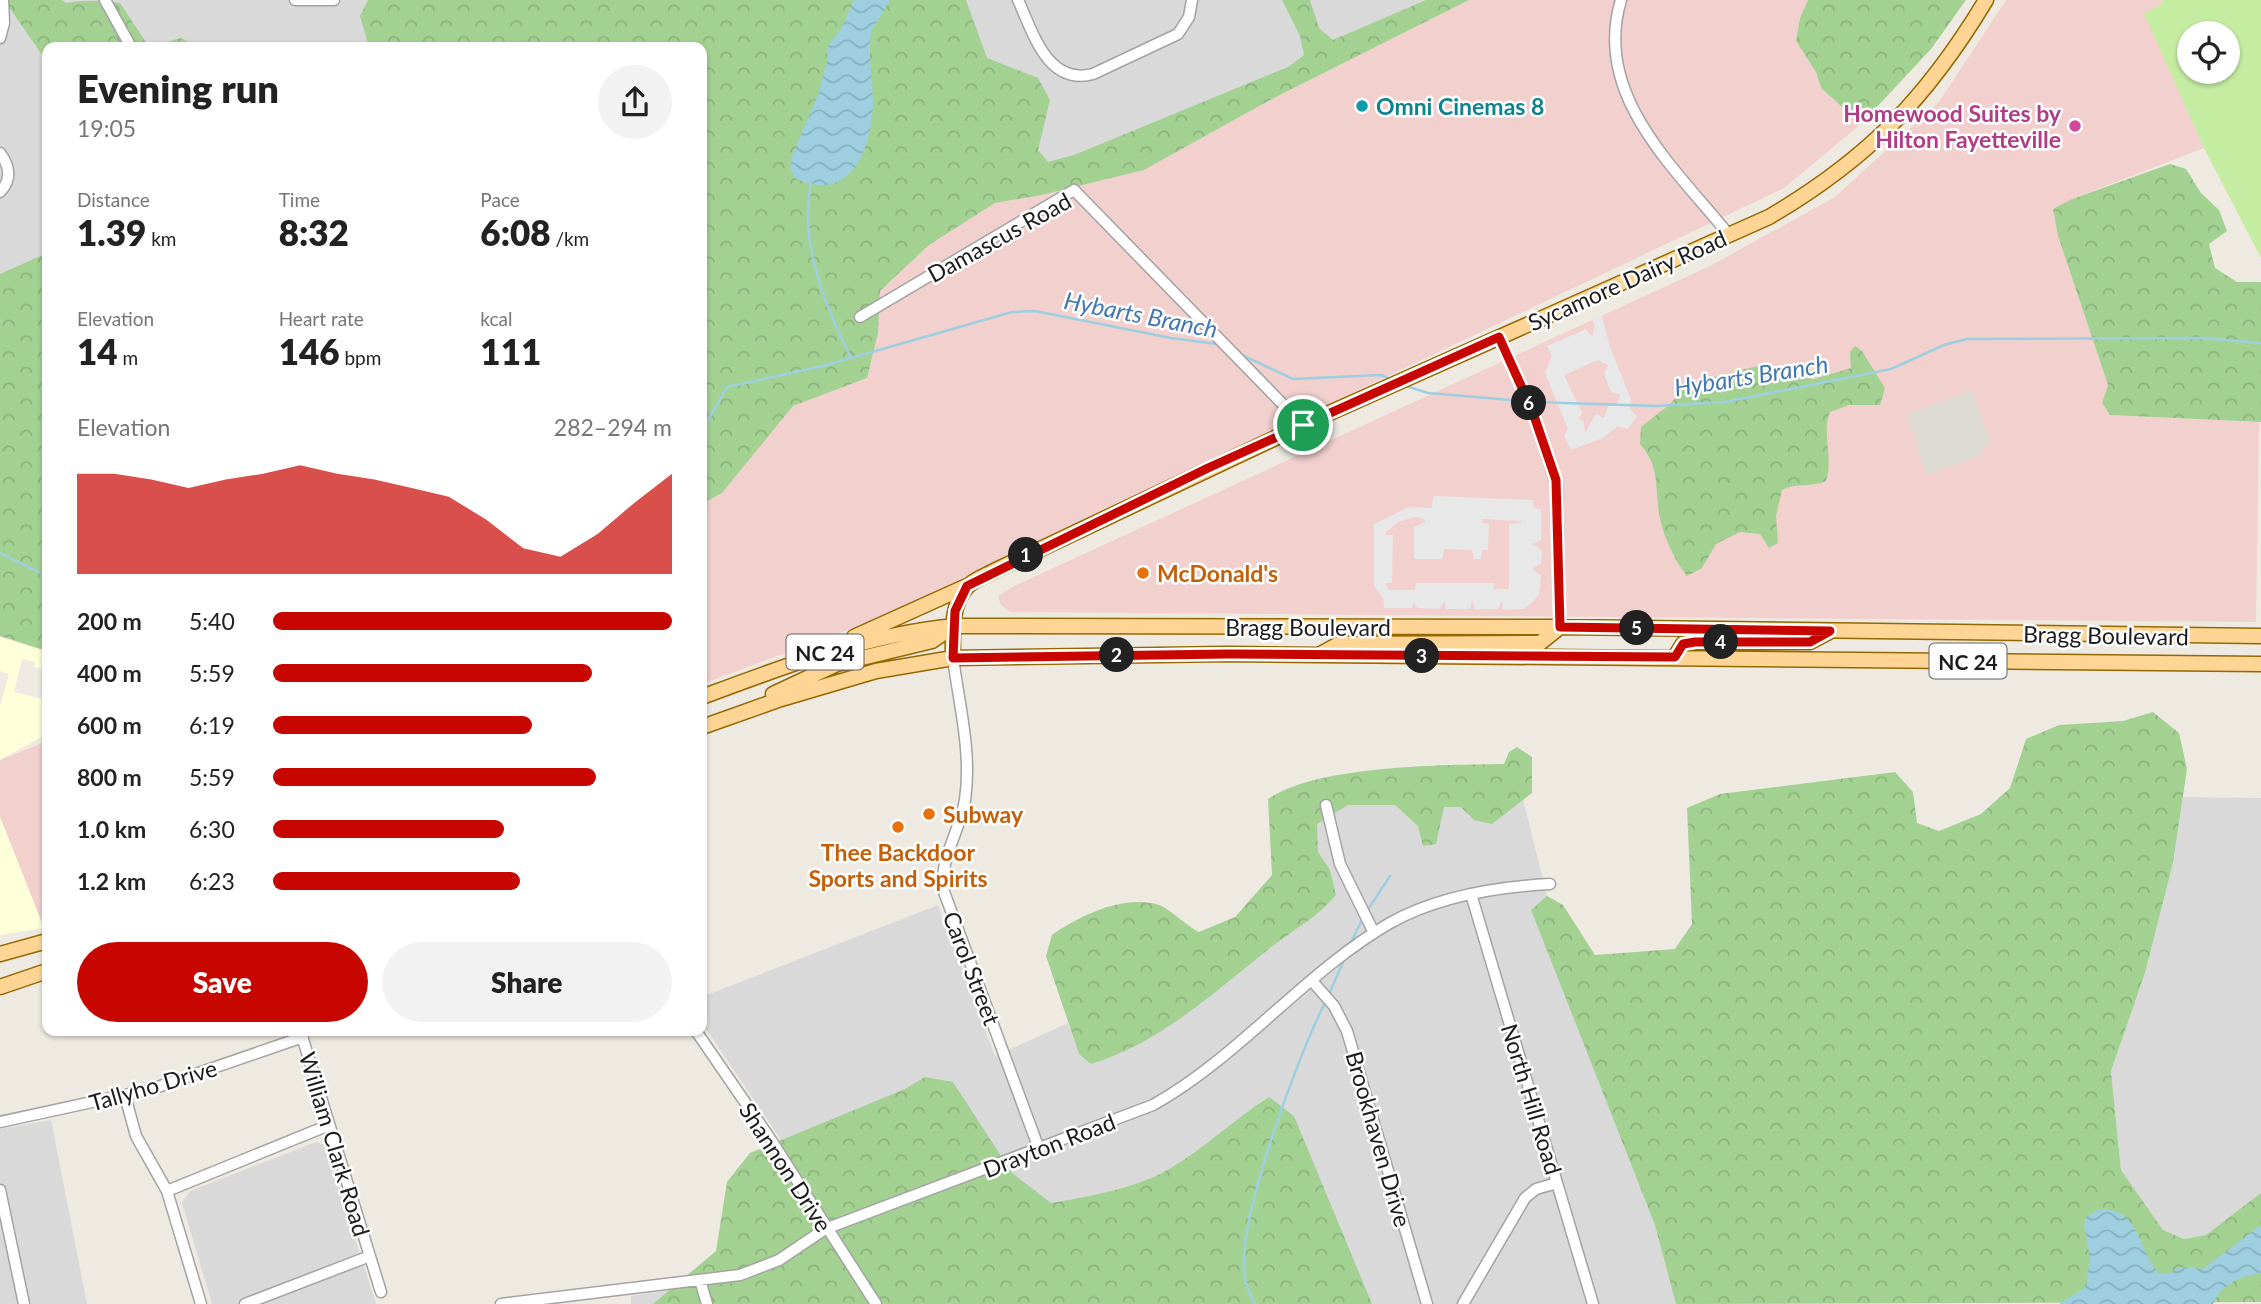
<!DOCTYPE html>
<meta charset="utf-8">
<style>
:root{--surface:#fff;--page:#f2f2f2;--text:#222;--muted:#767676;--accent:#c80600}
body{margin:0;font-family:Lato,sans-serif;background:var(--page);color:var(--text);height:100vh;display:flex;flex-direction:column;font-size:26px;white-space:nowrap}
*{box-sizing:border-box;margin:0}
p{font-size:23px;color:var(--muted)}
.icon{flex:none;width:38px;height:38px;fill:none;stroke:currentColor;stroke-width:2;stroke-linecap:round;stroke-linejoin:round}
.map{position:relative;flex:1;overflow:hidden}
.panel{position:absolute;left:42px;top:42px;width:665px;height:994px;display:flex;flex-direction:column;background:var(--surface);border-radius:14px;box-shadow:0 2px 5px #0004}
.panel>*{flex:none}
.buttons{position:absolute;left:2177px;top:21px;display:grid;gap:14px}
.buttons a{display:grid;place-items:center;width:63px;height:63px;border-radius:50%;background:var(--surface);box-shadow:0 2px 5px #0004;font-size:35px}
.pin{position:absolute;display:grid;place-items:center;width:60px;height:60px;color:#fff;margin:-30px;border:4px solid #fff;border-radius:50%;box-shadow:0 2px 7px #0007}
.km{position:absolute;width:35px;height:35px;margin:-18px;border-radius:50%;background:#222;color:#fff;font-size:19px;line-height:35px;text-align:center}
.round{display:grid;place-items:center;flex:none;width:74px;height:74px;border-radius:37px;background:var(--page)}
.overview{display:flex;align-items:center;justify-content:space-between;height:119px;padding:0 35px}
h1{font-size:38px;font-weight:800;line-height:52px}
.stats{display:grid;grid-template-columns:repeat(3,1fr);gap:10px;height:119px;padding:7px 35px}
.stats div{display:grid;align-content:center}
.stats b{font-size:35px;font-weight:800}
.stats small{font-size:19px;font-weight:400}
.stats p{font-size:19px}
.chart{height:196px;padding:14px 35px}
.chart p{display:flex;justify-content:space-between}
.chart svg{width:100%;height:126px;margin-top:7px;fill:var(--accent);opacity:.7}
.primary-button{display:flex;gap:14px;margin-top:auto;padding:14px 35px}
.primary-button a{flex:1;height:80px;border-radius:42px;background:var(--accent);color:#fff;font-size:28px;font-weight:800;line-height:80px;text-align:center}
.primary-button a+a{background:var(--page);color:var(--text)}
ul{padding:0 35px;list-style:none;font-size:23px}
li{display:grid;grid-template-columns:112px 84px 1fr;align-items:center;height:52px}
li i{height:18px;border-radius:9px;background:var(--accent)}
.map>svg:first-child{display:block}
</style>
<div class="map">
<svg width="2261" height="1304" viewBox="0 0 2261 1304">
<defs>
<pattern id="forest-crowns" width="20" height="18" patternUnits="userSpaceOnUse" patternTransform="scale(1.75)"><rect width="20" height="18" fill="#a3d192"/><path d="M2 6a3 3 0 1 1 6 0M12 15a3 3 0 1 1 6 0" fill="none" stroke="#8cb37d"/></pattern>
<pattern id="water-waves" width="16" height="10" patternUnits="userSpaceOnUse" patternTransform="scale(1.75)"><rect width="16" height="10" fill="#9dcfe0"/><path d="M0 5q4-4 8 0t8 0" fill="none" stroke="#87b1c0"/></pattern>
</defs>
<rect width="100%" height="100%" fill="#efeae1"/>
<!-- residential -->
<path fill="#dad9d9" d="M0 0H607L515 47H47V255L0 285Z
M940 0H1452L1042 195Z
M2183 797 2261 798V1199L2206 1235 2184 1239 2163 1230 2121 1170 2111 1071 2145 973 2173 863Z
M1268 799H1523L1547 896 1697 1304H631V1296L776 1275 727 1182 750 1153 781 1140 702 1023V997L938 905 995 1056 1068 1023 1079 1054 1297 928Z
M51 1120 87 1304H0V1129Z
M316 1142 325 1145 376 1304H212L182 1203 190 1191Z"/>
<!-- commercial -->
<path fill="#f1d0ce" d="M1469 0H1808L1800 18 1796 41 1816 72 1821 88 1861 124 1784 188 870 622 702 684V504L722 493 793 406 867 378 878 333 880 291 929 245 995 203 1042 195 1144 170 1270 100Z
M2006 0H2162L2163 4 2145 13 2204 148 2072 199 2058 236 2108 385 2102 403 2110 415 2259 422 2256 622 1010 612 1001 605 998 596 1012 587 1710 266 1835 197 1939 102Z
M47 741V926L44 928 0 817V760Z"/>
<!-- education -->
<path fill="#feffd9" d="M0 637 47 652V670L34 667 35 662 22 659 14 692 47 700V734L0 760V706L9 674 0 671Z
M0 817 44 928 0 935Z"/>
<!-- airport -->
<path fill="#dddad3" d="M1972 390 1990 440 1981 455 1926 475 1907 414Z"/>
<!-- grass -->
<path fill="#c5eda2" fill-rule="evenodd" d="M2162 0H2261V258L2204 148 2144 13 2163 4ZM2189 33H2228V72H2189Z"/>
<!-- forest -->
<path fill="url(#forest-crowns)" d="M4 0H62L66 3C81 0 105 0 120 3L149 47H47V62Z
M368 0H966L987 58 1038 78 1050 100 1038 150 1048 162 1074 155 1288 67 1304 55 1300 36 1282 0H1310L1319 28 1333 40 1426 0H1469L1270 100 1144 170 1042 195 995 203 929 245 880 291 878 333 867 378 793 406 722 493 702 504V47H369L360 16Z
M1808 0H1966L1931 49 1861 124 1821 88 1816 72 1796 41 1800 18Z
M181 38 198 47H149Z
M2170 164 2186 169 2201 193 2219 210 2227 231 2209 244 2215 268 2237 282H2261V422L2110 415 2102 403 2108 385 2058 236 2053 209 2072 199Z
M47 253V651L0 636V274Z
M1855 346 1862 351 1885 388 1880 405H1849L1830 412C1821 433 1834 456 1826 481 1811 488 1797 482 1782 490L1776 516 1778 543 1769 548 1760 534 1740 532 1716 544 1702 568 1687 576C1672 557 1660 529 1658 505 1656 481 1657 463 1640 444L1641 427 1669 405 1689 383 1758 366 1788 376 1814 379 1851 368 1850 352Z
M2153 712 2179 733 2187 769 2173 863 2145 973 2111 1071 2121 1170 2163 1230 2184 1239 2206 1235 2261 1193V1302L1676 1304 1655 1225 1531 910 1547 896 1563 905 1595 955 1675 949 1692 924 1687 808 1720 794 1895 772 1913 792 1917 823 1939 831 1981 814 2010 788 2026 739 2059 725 2123 721Z
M1517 747 1532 757V793L1492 824 1474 820 1461 807H1444L1436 844 1423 846 1418 826 1395 805H1348L1317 824 1318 852 1330 870 1336 895C1318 917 1293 930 1270 948 1213 993 1162 1042 1091 1064L1079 1054 1046 956 1052 935C1079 916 1124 894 1159 905 1167 907 1187 926 1199 932L1235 917 1272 875 1268 799C1318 765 1443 765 1504 764L1509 752Z
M925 1077 953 1082 1012 1173 1051 1203C1088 1197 1137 1188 1169 1169 1204 1149 1234 1119 1269 1097L1294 1116 1372 1304H653L716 1251 727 1182 750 1153 905 1089Z"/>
<!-- parking -->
<path fill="#e8e8e8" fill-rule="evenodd" d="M1601 314 1611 350 1631 399 1630 409 1637 416 1628 429 1618 426 1603 438 1571 450 1564 435 1568 429 1545 373 1552 356 1547 346 1586 329 1592 337 1595 326 1592 318ZM1598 360 1608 365 1604 374 1611 392 1620 395 1616 406 1609 404 1604 418 1596 414 1585 433 1584 422 1579 418 1582 413 1564 375Z
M1433 496 1533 500 1534 508 1541 509V540L1532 544 1542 550 1541 564 1532 569 1541 575 1539 596 1524 609 1503 610 1502 601 1498 609H1475L1472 601 1470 609H1446L1444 601 1440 609 1417 608 1414 601 1412 608H1384L1383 598 1374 586V524L1409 507 1432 508ZM1415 517 1422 518 1426 522 1414 527V559H1442L1444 549 1472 550 1474 559H1481L1482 550H1488L1489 524 1483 523 1482 519 1521 521V523L1509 524V589H1494V583H1416L1415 590H1389L1385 583H1392L1393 535H1386V532L1398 522Z"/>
<!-- water -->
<path fill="url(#water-waves)" d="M854 0H890L872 30 870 41C869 62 873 82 873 102 872 149 851 205 795 178L790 166 792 156 818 95 827 62 828 46 841 29Z
M2100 1209C2141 1209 2138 1251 2159 1273L2168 1274 2180 1267 2203 1269 2261 1225V1273C2240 1277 2222 1283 2213 1304H2059L2086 1287 2090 1259 2084 1225 2086 1217Z"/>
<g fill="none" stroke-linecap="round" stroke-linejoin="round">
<!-- stream -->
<path stroke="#9dcfe0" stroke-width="2.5" d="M811 183C799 242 825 306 851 358
M1242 355 1293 379 1381 375 1390 379
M1406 386 1428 393 1523 401
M1534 402 1655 406 1725 402 1891 369 1944 345 1967 339 2202 338 2261 343
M702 431 727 387 823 366 1012 312 1035 311 1171 338 1217 344
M0 553 47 576
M1367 911 1390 876
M1351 942 1362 920
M1329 994 1345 958
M1254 1304C1251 1296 1247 1287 1245 1279 1234 1226 1299 1053 1325 1003"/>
<!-- minor casing -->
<g stroke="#a3a3a3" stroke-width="13">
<path id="minor" d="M105 0 131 47
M295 0H334
M1018 0C1033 32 1047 86 1093 74L1178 34 1189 17 1192 0
M1621 0C1592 95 1675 168 1729 235
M0 38 4 23 3 0
M0 153C10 166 12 180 0 192
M860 317 1074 190 1303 425
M1499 336 1532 410 1557 486 1560 627
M953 658C959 704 972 753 965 800 960 831 940 858 943 889L1039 1149
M1326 805 1340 864 1374 933
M1471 894 1593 1304
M1313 982 1334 1006 1347 1031 1427 1304
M696 1031 771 1140 876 1304
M301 1033 381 1292
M125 1096 136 1136 167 1191 201 1304
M0 1122 152 1089 303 1037
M0 1190 24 1304
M167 1191 329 1125
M700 1280 707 1304
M245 1304 370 1256
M501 1304 740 1275 779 1260 825 1229 1153 1105C1239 1057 1305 972 1390 923 1438 896 1495 887 1550 884
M1463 1304 1525 1198 1536 1189 1557 1183"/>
</g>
<!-- major casing -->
<g stroke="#946800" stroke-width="17">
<path id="major" d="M854 637 967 586
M1319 655 1339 644 1540 643 1560 627
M1675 657 1683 644 1695 642H1810L1829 632
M953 658C953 636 950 605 967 587 973 580 987 575 996 570L1307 423 1769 217C1868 159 1927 98 1986 0
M773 694 837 664 932 641 952 627
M702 697C785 666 865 635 954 626L1560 627 2261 636
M702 727 781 699 876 671 953 658 1228 654 2261 664
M0 954 47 941
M0 987 47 971"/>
</g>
<!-- minor -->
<use href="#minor" stroke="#fff" stroke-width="10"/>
<!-- major -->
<use href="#major" stroke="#ffd595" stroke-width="14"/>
</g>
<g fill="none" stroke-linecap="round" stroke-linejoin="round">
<!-- route casing -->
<g stroke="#fff" stroke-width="14">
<path id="route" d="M1499 337 1532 410 1556 480 1560 627 1830 631 1810 642H1695L1683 644 1675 657 1228 654 953 658 955 611 967 586 1208 468Z"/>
</g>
<!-- route -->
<use href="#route" stroke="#c80600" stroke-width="9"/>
</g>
<!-- markers -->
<circle fill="#0f9aa8" stroke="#fff" stroke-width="2.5" cx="1362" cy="106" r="7"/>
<circle fill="#d1479c" stroke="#fff" stroke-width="2.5" cx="2075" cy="126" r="7"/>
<g fill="#e8710a" stroke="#fff" stroke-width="2.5">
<circle cx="1143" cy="573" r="7"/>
<circle cx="929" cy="814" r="7"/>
<circle cx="898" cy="827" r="7"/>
</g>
<g text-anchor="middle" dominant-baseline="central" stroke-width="5" stroke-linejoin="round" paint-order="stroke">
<!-- shield labels -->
<g fill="#fff" stroke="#606060" stroke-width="2">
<rect x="786.5" y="634.5" width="77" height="35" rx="5"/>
<rect x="1929.5" y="643.5" width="77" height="35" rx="5"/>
</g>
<g font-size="21" font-weight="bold" fill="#1c1c1c">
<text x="825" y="652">NC 24</text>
<text x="1968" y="661">NC 24</text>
</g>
<!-- culture labels -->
<g font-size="23" font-weight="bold" fill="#0d838f" stroke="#fff" text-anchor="start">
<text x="1376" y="106">Omni Cinemas 8</text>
</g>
<!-- hotel labels -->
<g font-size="23" font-weight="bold" fill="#b23c85" stroke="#fff" text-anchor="end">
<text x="2061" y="113">Homewood Suites by<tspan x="2061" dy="26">Hilton Fayetteville</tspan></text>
</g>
<!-- street labels -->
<g font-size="23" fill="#1c1c1c" stroke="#fff">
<text transform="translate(999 237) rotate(-29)">Damascus Road</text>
<text transform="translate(1627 280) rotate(-24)">Sycamore Dairy Road</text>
<text x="1308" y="627">Bragg Boulevard</text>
<text transform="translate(2106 635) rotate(1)">Bragg Boulevard</text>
<text transform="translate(972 968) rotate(69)">Carol Street</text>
<text transform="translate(153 1085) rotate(-16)">Tallyho Drive</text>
<text transform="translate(1532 1099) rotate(73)">North Hill Road</text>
<text transform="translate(1379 1139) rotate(74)">Brookhaven Drive</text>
<text transform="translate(335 1144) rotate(73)">William Clark Road</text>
<text transform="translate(1049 1145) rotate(-21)">Drayton Road</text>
<text transform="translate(786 1167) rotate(57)">Shannon Drive</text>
</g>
<!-- food labels -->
<g font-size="23" font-weight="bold" fill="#c56008" stroke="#fff" text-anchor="start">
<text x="1157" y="573">McDonald's</text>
<text x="943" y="814">Subway</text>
<text x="898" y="852" text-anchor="middle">Thee Backdoor<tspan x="898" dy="26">Sports and Spirits</tspan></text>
</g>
<!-- water labels -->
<g font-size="24" font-style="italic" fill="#4277b2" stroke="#fff">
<text transform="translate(1141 314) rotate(11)">Hybarts Branch</text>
<text transform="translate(1751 375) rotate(-9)">Hybarts Branch</text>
</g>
</g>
</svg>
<div class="buttons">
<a><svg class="icon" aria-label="locate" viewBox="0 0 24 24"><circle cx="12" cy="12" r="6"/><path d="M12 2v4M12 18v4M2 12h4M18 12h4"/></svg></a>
</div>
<div class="pin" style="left:1303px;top:425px;background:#1e9e55"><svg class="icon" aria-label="arrive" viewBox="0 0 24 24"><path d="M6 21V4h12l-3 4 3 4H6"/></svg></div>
<b class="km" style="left:1026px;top:555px">1</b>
<b class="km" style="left:1117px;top:655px">2</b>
<b class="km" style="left:1422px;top:656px">3</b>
<b class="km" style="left:1721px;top:642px">4</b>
<b class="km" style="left:1637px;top:628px">5</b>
<b class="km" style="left:1529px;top:403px">6</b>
<section class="panel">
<div class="overview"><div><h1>Evening run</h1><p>19:05</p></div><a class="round"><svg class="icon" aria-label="share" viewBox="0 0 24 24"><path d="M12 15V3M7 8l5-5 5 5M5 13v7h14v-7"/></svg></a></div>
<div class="stats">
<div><p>Distance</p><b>1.39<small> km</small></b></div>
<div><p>Time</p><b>8:32</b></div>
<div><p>Pace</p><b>6:08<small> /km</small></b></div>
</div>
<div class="stats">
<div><p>Elevation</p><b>14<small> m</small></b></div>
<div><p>Heart rate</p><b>146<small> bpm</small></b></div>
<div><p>kcal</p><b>111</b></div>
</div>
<div class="chart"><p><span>Elevation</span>282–294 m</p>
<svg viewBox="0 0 160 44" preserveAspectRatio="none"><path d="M0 44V9L10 9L20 11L30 14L40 11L50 9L60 6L70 9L80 11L90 14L100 17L110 25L120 35L130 38L140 30L150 19L160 9V44z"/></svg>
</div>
<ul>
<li><b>200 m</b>5:40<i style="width:100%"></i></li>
<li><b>400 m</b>5:59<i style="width:80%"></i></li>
<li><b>600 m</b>6:19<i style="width:65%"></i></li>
<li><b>800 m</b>5:59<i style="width:81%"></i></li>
<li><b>1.0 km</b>6:30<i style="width:58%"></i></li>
<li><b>1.2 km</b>6:23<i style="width:62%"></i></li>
</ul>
<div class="primary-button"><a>Save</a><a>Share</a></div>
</section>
</div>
